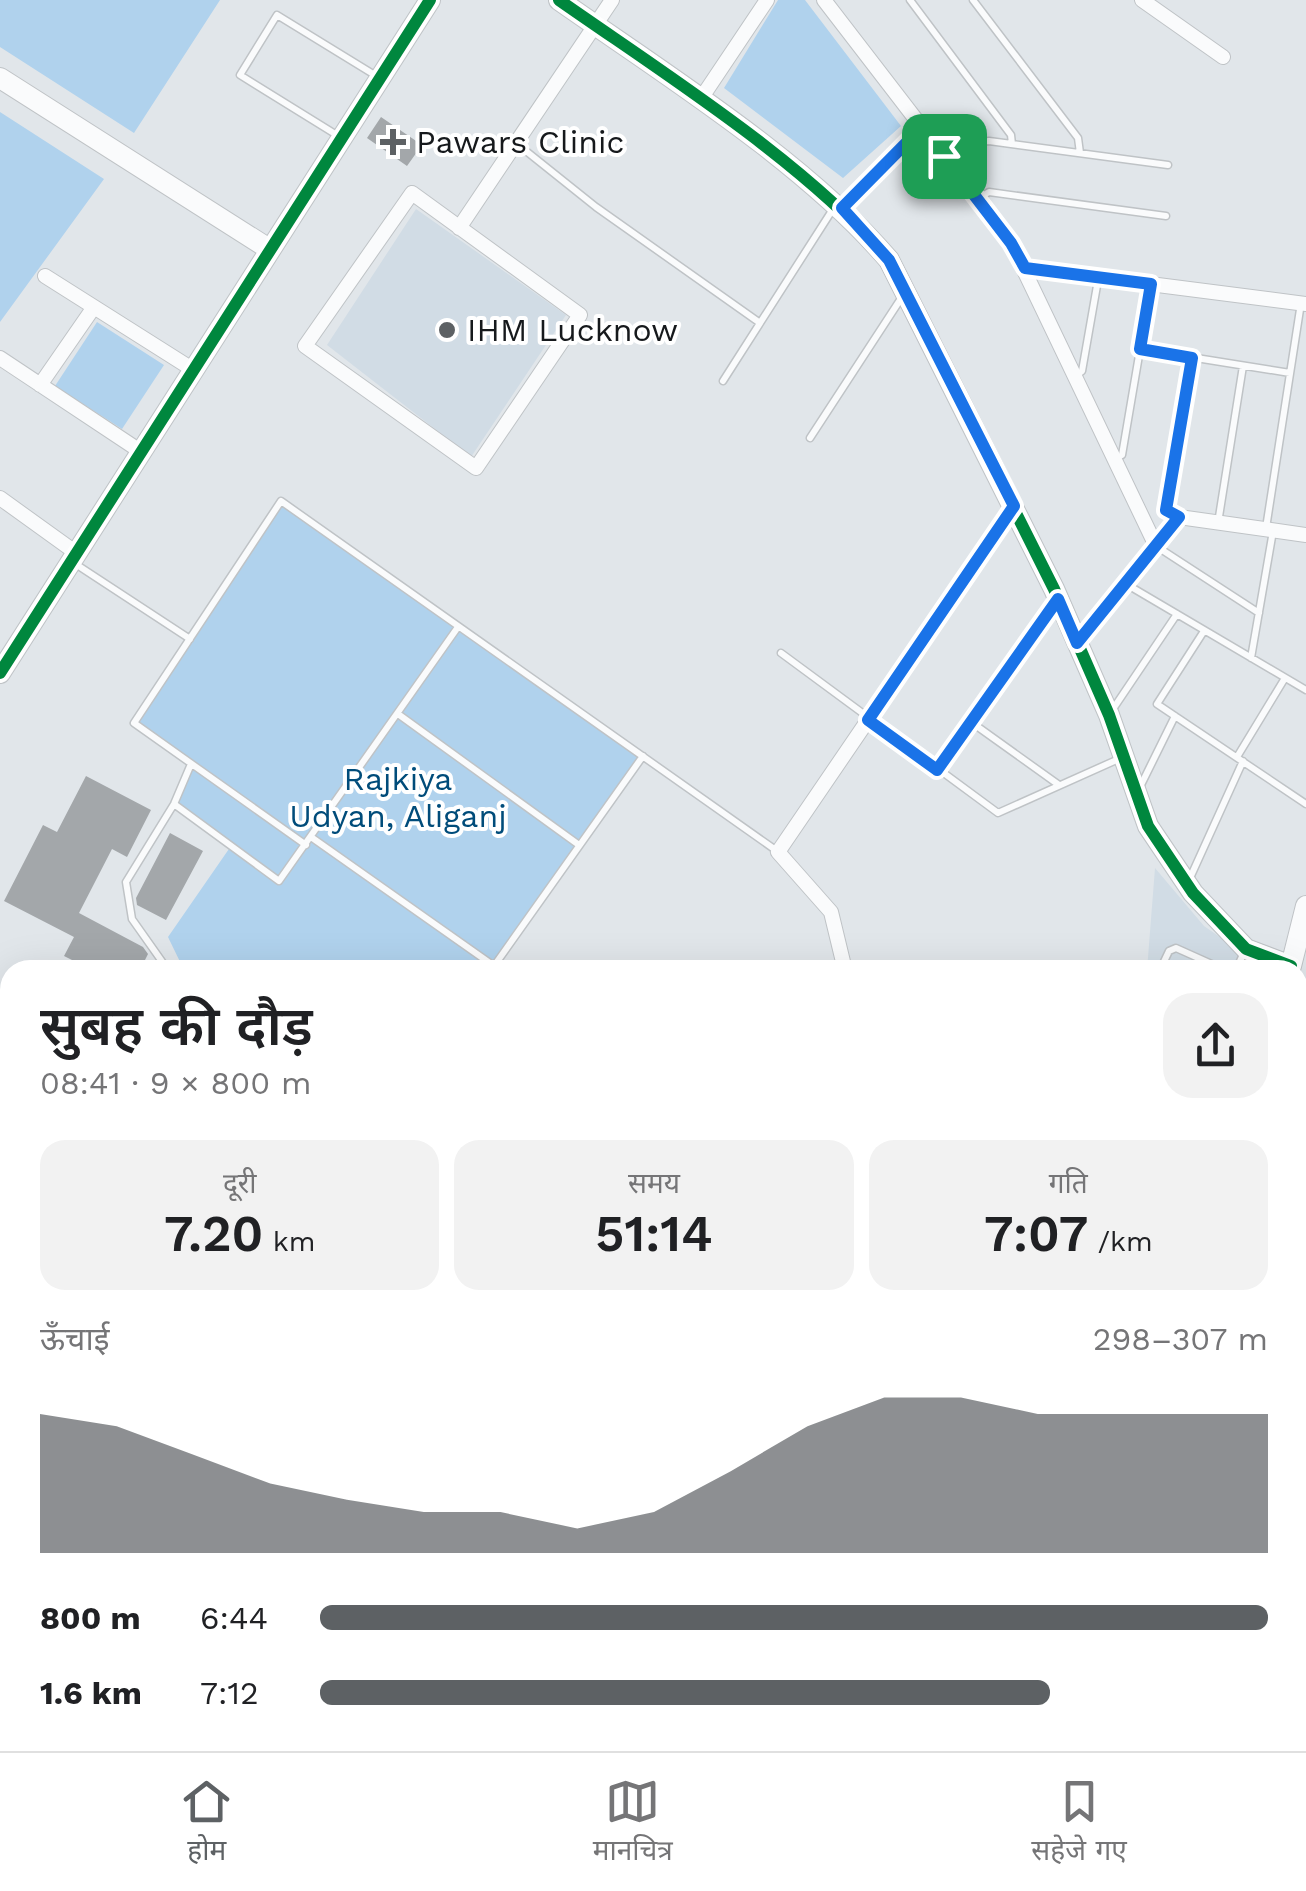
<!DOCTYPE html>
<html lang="hi">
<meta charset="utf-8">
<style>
:root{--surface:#fff;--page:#f2f2f2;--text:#202124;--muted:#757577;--line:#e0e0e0;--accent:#5d6164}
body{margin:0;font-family:"Work Sans","Noto Sans Devanagari",sans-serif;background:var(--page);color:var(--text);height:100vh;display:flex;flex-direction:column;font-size:38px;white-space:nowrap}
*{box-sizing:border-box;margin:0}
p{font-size:32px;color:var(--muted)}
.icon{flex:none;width:55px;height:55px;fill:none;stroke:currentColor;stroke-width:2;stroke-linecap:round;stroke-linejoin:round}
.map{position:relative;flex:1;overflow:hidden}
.sheet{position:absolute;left:0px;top:960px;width:1308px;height:792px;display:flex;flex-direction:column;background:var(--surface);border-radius:30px 30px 0 0;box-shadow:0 10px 40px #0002}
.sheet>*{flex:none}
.pin{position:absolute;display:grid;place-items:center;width:85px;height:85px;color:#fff;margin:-42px;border-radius:20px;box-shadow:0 5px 15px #0006}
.round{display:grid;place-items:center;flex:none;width:105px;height:105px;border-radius:30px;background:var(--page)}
.head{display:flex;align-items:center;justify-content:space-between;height:170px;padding:0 40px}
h1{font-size:55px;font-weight:600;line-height:75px}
.figures{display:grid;grid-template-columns:repeat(3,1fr);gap:15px;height:170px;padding:10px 40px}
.figures div{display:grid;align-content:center;border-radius:25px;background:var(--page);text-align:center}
.figures b{font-size:50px;font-weight:600}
.figures small{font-size:28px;font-weight:400}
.figures p{font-size:28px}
.chart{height:280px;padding:20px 40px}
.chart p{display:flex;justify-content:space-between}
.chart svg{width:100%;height:180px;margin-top:10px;fill:var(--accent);opacity:.7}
ul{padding:0 40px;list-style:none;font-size:32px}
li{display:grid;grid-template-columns:160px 120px 1fr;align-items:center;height:75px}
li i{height:25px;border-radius:12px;background:var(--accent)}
.tab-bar{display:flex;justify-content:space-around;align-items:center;height:140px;border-top:2px solid var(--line);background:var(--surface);font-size:28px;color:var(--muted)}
.tab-bar a{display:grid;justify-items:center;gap:5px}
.tab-bar .on{color:var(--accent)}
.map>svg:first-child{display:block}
</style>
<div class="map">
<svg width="1306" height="1751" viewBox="0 0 1306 1751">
<rect width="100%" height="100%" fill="#e1e6ea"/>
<!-- built -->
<path fill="#d1dce5" d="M416 209 566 315 471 457 327 345Z
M1155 868 1204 926 1267 970H1147Z
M918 1743V1742L1016 1743 1012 1751H914Z"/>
<!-- green -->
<path fill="#b0d2ed" d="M0 0H220L134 133 0 47Z
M778 0H805L901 126 843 178 724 88Z
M0 112 104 179 0 322Z
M97 322 164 365 122 429 55 386Z
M281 501 643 756 492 970H184L168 937 231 846 174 804 191 764 134 723Z"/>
<!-- building -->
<path fill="#a3a7aa" d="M381 117 422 145 407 166 367 138Z
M86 776 151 810 127 857 112 849 79 913 143 947 148 954 140 970H92L64 956 74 937 4 901 43 825 57 832Z
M170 833 203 851 166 920 137 905 136 898Z"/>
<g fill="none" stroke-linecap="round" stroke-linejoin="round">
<!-- lane casing -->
<g stroke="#bfc3c6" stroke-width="9">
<path id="lane" d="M910 0 1011 135 1012 144
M973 0 1078 138 1080 153
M340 137 240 75 277 15 378 77
M516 143 596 207 760 323
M945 156 964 144 989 141 1168 165
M977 199 989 192 1166 216
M1140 349 1290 373
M1074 377 1082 371 1098 280
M723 381 833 209
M810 438 902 297
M1113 460 1122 455 1151 285
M1179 517 1166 510 1192 358
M1218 523 1243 366
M1266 528 1301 303
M1156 546 1259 613
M74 563 190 639
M1126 584 1306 690
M1204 631 1157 704 1306 804
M781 653 998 813 1121 758
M1251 658 1273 531
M1113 709 1177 614
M398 714 579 845
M971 722 1059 785
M1237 757 1285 678
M937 770 1055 603
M1140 787 1175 716
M174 804 279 881 458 627
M311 837 494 966 643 756
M306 845 134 723 281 501 777 851
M1190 878 1243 761
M168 970 132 919 126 882 174 804 191 764
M1160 970 1169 951 1176 948 1225 970
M1236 970 1245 950
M1303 1233 1306 1227
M0 1406 10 1413
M0 1530 10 1537
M316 1742 330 1751
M0 1750 10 1740
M209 1751 215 1742
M260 1751 264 1742
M350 1751 356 1742
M507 1751 511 1742
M675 1751 681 1742"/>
</g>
<!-- street casing -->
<g stroke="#bfc3c6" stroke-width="16">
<path id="street" d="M824 0 1011 243 1156 546
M1142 0 1223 57
M700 100 767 0
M412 193 580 315 476 468 305 346Z
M842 209 921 127
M459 228 612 0
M1025 268 1306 304
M45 276 192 369
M0 358 140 451
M40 385 94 307
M0 498 75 552
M1077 643 1179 517 1306 535
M845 970 831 912 778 852 1014 506
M0 1038 10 1045
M1298 1303 1306 1308
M1298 1476 1306 1479
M1298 1612 1306 1617
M1298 1711 1306 1714
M1140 1751 1145 1742
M1229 1751 1231 1742"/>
</g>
<!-- secondary casing -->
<g stroke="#bfc3c6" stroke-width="22">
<path id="secondary" d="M559 0C666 75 805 162 889 260L1054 589 1109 715 1148 826 1193 893 1246 949 1291 966
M0 78 269 249
M0 673 430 0
M1291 966 1306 906
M1298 1064 1306 1068
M0 1256 10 1263
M807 1742 831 1751
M897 1751 900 1742"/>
</g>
<!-- lane -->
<use href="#lane" stroke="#fafbfc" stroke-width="6"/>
<!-- street -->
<use href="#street" stroke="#fafbfc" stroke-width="14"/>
<!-- secondary -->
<use href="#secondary" stroke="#fafbfc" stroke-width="20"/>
<!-- cycleway casing -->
<g stroke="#fff" stroke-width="19">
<path id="cycleway" d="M559 0C666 75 805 162 889 260L1054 589 1109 715 1148 826 1193 893 1246 949 1291 966
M0 673 430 0"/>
</g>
<!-- cycleway -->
<use href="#cycleway" stroke="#00873e" stroke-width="12"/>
</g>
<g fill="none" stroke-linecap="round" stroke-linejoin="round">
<!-- route casing -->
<g stroke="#fff" stroke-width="20">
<path id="route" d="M922 127 1011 243 1025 268 1151 284 1140 349 1192 358 1166 510 1179 517 1077 643 1058 599 937 770 868 720 1014 506 889 260 842 208Z"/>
</g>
<!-- route -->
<use href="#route" stroke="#1a73e8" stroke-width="12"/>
</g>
<!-- markers -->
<g fill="#5d6164" stroke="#fff" stroke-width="4">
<path d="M388 127h10v10h10v10h-10v10h-10v-10h-10v-10h10z"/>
<circle cx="447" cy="330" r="10"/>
</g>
<g text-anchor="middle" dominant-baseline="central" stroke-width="8" stroke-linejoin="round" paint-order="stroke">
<!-- poi labels -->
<g font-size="32" fill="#16191c" stroke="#fff" text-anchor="start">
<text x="416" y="142">Pawars Clinic</text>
<text x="467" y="330">IHM Lucknow</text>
</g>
<!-- park labels -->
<g font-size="32" fill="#004c7a" stroke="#fff">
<text x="398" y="779">Rajkiya<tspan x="398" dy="37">Udyan, Aliganj</tspan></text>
</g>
</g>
</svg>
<div class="pin" style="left:944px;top:156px;background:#1e9e55"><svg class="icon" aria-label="arrive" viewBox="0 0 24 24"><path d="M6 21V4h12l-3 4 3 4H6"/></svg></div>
<section class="sheet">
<div class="head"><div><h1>सुबह की दौड़</h1><p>08:41 · 9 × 800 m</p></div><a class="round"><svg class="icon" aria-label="share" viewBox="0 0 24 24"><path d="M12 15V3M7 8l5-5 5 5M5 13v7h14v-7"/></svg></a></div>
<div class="figures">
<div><p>दूरी</p><b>7.20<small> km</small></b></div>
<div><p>समय</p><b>51:14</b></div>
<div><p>गति</p><b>7:07<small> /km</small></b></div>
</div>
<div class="chart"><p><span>ऊँचाई</span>298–307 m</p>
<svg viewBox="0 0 160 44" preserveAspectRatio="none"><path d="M0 44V10L10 13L20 20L30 27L40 31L50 34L60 34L70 38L80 34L90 24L100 13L110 6L120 6L130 10L140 10L150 10L160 10V44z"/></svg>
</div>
<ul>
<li><b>800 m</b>6:44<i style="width:100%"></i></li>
<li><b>1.6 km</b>7:12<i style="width:77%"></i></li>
</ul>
</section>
</div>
<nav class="tab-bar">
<a class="on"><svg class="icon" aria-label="home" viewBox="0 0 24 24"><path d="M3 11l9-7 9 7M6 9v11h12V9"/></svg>होम</a>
<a><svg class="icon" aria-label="map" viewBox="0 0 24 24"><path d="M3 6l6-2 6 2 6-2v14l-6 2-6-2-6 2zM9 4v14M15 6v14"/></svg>मानचित्र</a>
<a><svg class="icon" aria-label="saved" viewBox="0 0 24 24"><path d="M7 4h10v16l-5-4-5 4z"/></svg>सहेजे गए</a>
</nav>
